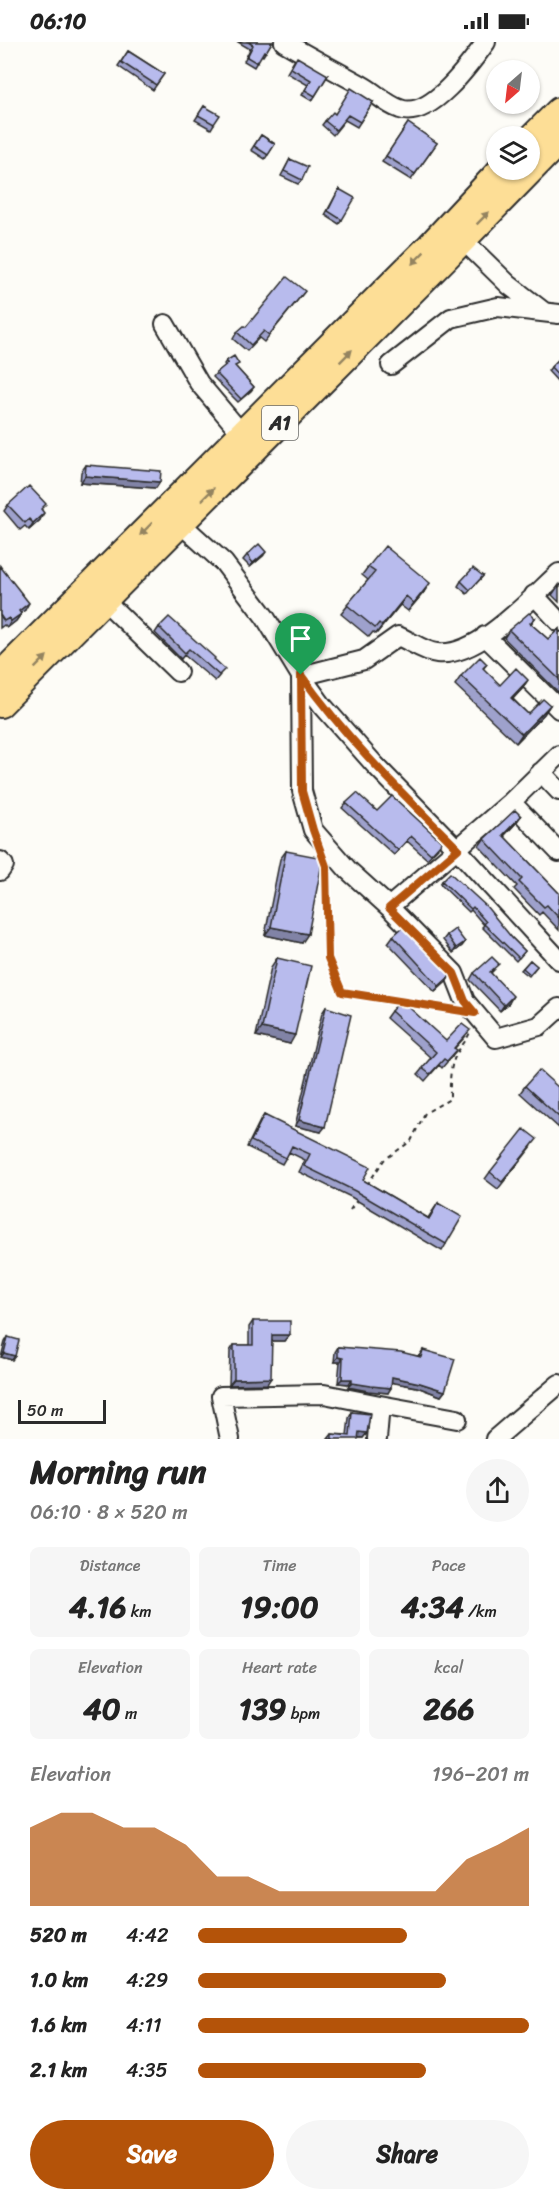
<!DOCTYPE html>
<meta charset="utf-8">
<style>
:root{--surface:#fff;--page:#f6f6f6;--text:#222;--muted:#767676;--accent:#b45309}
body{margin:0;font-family:Sriracha,sans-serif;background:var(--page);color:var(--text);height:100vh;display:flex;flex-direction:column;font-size:22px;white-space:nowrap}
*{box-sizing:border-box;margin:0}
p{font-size:20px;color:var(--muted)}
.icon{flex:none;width:33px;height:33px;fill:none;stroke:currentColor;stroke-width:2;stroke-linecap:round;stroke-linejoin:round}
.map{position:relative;height:1397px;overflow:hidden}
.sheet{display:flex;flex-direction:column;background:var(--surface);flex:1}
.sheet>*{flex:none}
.needle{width:39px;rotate:208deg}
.buttons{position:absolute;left:486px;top:18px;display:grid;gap:12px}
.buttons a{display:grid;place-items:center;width:54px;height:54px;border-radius:50%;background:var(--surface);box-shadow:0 2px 4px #0004;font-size:30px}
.scale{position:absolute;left:18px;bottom:15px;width:88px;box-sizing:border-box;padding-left:6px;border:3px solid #2b2b2b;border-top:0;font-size:16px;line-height:21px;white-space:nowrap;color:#2b2b2b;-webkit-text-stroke:4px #fdfcf7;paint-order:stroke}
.pin{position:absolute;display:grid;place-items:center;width:51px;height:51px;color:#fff;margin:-62px -26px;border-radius:50% 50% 50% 0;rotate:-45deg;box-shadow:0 0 6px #0007}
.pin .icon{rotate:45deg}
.round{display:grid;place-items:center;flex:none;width:63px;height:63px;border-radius:32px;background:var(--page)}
.overview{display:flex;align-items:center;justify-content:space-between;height:102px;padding:0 30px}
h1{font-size:33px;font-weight:700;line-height:45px}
.figures{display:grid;grid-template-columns:repeat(3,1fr);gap:9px;height:102px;padding:6px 30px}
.figures div{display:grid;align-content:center;border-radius:9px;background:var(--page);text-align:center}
.figures b{font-size:30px;font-weight:700}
.figures small{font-size:16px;font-weight:400}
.figures p{font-size:16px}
.chart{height:168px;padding:12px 30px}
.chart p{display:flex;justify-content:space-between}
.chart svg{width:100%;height:108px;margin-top:6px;fill:var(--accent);opacity:.7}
.cta{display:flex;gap:12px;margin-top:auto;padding:12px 30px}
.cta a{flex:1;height:69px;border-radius:36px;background:var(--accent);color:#fff;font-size:24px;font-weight:700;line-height:69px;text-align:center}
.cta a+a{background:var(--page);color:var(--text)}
ul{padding:0 30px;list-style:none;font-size:20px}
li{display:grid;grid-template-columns:96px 72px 1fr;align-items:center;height:45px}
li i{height:15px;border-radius:8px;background:var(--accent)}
.status{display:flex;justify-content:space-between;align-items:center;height:42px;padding:0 30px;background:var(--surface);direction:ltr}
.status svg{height:16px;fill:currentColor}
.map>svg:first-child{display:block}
</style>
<div class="status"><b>06:10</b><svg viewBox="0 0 49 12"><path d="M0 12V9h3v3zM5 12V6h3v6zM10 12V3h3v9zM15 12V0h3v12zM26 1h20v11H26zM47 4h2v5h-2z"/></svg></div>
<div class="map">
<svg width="559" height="1397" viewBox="0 0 559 1397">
<rect width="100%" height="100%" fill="#fdfcf7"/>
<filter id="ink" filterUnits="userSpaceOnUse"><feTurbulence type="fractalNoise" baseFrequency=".0167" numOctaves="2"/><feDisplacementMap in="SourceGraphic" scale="12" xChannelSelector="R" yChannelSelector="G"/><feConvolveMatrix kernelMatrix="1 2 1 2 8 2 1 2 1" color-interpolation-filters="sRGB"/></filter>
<g filter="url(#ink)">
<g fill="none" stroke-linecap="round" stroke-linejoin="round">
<!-- minor casing -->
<g stroke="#2b2b2b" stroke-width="22">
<path id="minor" d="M284 0C311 16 338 30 365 45 377 52 387 63 400 67 430 78 471 21 486 0
M462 197 509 243 544 270
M165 282 199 341 242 392
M391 323 451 276 498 265 559 272
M180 481 224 521 265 575 301 634 322 663 375 723 457 807 559 918
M559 531C531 556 478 616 437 611 425 610 410 599 398 594L364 618 301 634 302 749 313 788 348 828 389 865 511 760 559 713
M534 553 559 580
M104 558 178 630
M485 594 559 667
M541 730 559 749
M511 760 559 810
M0 819 4 823 0 829
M389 865 454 931 465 959 496 996 539 984 559 966
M230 1397 221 1354 324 1352 380 1363
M377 1397 380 1363 457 1377
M495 1397 559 1342"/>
</g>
<!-- highway casing -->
<g stroke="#2b2b2b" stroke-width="30">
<path id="highway" d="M530 98 559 69
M0 634 430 204 501 128
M0 662 443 218 559 99"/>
</g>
<!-- path -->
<path stroke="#2b2b2b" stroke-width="2" stroke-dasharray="4.5 4.5" stroke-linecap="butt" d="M326 825 329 916 342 950 453 968
M367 1143 384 1118 411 1099 425 1071 450 1057C450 1042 449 1026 456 1013 461 1003 468 998 471 987
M350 1168 357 1158"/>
<!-- minor -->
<use href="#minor" stroke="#fdfcf7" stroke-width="18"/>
<!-- highway -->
<use href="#highway" stroke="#fdde96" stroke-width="26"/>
</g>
<!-- wall -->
<path fill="#9ea1cc" stroke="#2b2b2b" stroke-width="1.5" d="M238 0H272L263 14 261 13 254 25 244 19 250 7Z
M128 9 164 32 153 48 118 24Z
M294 19 328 33 312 59 302 53 308 43 287 31Z
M373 60 357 85 345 78 333 93 322 83 325 79 335 72Z
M204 64 214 82 211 87 195 78Z
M408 81 437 101 411 138 382 120Z
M261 93 275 102 265 117 251 108Z
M290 117 302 138 298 142 281 134Z
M339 147 342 178 339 182 325 173Z
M305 249 264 300 259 296 247 309 233 297 237 290Z
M559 317V341L548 329 551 325Z
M226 319 236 325 254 345 251 349 238 360 213 335 216 331 225 324 224 322Z
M86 423 160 440 156 446 80 441 81 430Z
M8 463 42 468 40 478 29 488 25 484 20 488 4 469Z
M247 513 263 514 250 525 243 518Z
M0 524 25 568 20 571 21 572 16 579 7 586 4 583 0 586Z
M368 525 424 550 408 569 400 563 376 592 373 590 369 595 341 572 368 538 362 533Z
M483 534 467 552 458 544 461 539Z
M559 543V560L552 553Z
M535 576 531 582 548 597 559 587V651L504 596 509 588Z
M159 585 214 617 220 633 215 639 184 613 181 617 155 591Z
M487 622 483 627 500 643 522 647 513 657 528 672 550 663 544 672 516 701 455 643 461 634Z
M346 761 377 769 438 806 427 817 407 799 394 813 342 766Z
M516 781 504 794 559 851V888L542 870 539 873 514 847 517 844 479 804 484 797Z
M286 809 302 901 265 893 280 817Z
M442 839 512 896 525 909 516 919 482 885 484 883 471 868 469 870 440 842Z
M447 893 465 900 462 904 453 911 443 898Z
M393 894 450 934 446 940 435 950 388 901Z
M277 916 290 1002 256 994 271 925Z
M530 918 537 924 529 934 521 928Z
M494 928 491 931 509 961 500 969 470 938 474 931Z
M326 965 321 1090 295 1084 322 971Z
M391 969 446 999 465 995 455 1006 452 1014 442 1026 439 1023 425 1039 418 1032 431 1016 386 976Z
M525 1044 559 1046V1086L520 1051Z
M264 1073 363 1138 428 1176 438 1161 446 1202 442 1209 351 1155 299 1130 305 1118 289 1110 282 1122 247 1105 260 1079Z
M532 1104 498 1147 485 1137 490 1130Z
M253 1279 290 1293 285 1299H272L267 1342 229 1343 230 1309 234 1303H249V1285Z
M8 1295 15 1314 12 1318 1 1315 5 1300Z
M338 1305 419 1314 423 1308 445 1349 441 1354 417 1345 391 1340 388 1351 368 1349 348 1345 349 1342 338 1341 340 1320H334L335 1310Z
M352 1370 367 1391 363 1396 328 1397 332 1392 347 1393 349 1376Z"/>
<!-- shaded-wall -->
<path fill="#8183a6" stroke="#2b2b2b" stroke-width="1.5" d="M85 434 160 440 156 446 80 441Z
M44 471 40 478 29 488 33 481Z
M266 510 263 514 250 525 253 521Z
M430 541 424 550 408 569 414 561Z
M406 554 400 563 376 592 382 584Z
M29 561 25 568 14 576 19 569Z
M21 572 16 579 7 586 11 579Z
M528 638 522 647 505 664 511 656Z
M550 663 544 672 516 701 522 692Z
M521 774 516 781 498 800 503 793Z
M271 885 308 892 302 901 265 893Z
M465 900 462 904 453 911 456 906Z
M450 934 446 940 435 950 439 944Z
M513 954 509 961 500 969 504 963Z
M262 986 295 993 290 1002 256 994Z
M299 1078 325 1085 321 1090 295 1084Z
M272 1293H290L285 1299H268Z
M4 1311 15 1314 12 1318 1 1315Z
M338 1315 343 1316 340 1320H334Z
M392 1335 420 1341 445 1349 441 1354 417 1345 389 1340Z
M271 1336 267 1342 229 1343 234 1337Z
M342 1337H352L349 1342 338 1341Z
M352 1341 391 1346 388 1351 368 1349 348 1345Z
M359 1390 367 1391 363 1396 355 1395Z"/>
<!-- building -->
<path fill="#b8bbed" stroke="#2b2b2b" stroke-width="1.5" d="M248 0H272L266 10 264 9 257 21 247 15 253 3Z
M128 9 164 32 156 43 121 20Z
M297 15 328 33 315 54 305 48 311 38 291 26Z
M351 46 373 60 360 80 348 73 336 88 325 79 333 70 335 72Z
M204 64 220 73 214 82 198 73Z
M408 81 437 101 415 132 386 114Z
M261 93 275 102 268 113 254 104Z
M290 117 308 125 302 138 284 129Z
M339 147 355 156 342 178 328 169Z
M287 235 305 249 269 293 264 289 251 303 237 290 244 284 246 285Z
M234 314 239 322 235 324 254 345 241 357 216 331 228 321 226 319Z
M559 317V334L551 325Z
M86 423 161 429 160 440 85 434Z
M29 444 46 462 41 467 44 471 33 481 29 477 25 481 8 463Z
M259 502 266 510 253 521 247 513Z
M385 504 430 541 414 561 406 554 382 584 379 581 375 586 347 563 375 530 368 525Z
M0 524 29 561 19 569 21 572 11 579 9 576 4 579 0 573Z
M473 526 483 534 470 548 461 539Z
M529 571 535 576 530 581 548 597 559 587V637L509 588Z
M169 575 215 616 214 617 225 627 219 633 189 607 185 611 159 585Z
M480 615 487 622 483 626 500 643 516 626 528 638 511 656 528 672 543 657 550 663 522 692 461 634Z
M357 751 377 769 392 754 442 800 431 812 411 794 398 808 346 761Z
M515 768 521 774 503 793 559 851V876L547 863 544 865 519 840 522 837 484 797Z
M286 809 323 816 308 892 271 885Z
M450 831 486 864 512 896 525 909 519 916 484 882 486 880 473 865 471 867 442 839Z
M403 885 449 931 450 934 439 944 393 894Z
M455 887 465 900 456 906 447 893Z
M492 915 499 922 490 930 513 954 504 963 474 931Z
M277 916 311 924 295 993 262 986Z
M530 918 537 924 530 932 523 926Z
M401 958 446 999 462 982 470 988 454 1006 457 1008 447 1019 444 1017 430 1032 422 1026 436 1010 391 969Z
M326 965 351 973 325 1085 299 1078Z
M539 1028 559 1046V1075L525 1044Z
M264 1073 370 1125 363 1138 429 1177 438 1161 462 1175 446 1202 355 1149 304 1124 310 1112 292 1104 286 1116 251 1099Z
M524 1087 537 1097 502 1140 490 1130Z
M253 1279H290V1293H272L271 1336 234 1337V1303H253Z
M8 1295 19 1298 15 1314 4 1311Z
M338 1305 401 1310 421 1315 423 1308 455 1317 445 1349 420 1341 392 1335 391 1346 371 1344 352 1341V1337H342L343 1316 338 1315Z
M352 1370 370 1372 367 1391 359 1390 358 1397H332V1392L350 1394Z"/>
<!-- one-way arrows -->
<defs><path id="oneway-solid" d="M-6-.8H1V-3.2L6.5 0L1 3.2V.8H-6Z" transform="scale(1.5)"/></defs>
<g fill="#948460">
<use href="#oneway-solid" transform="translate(483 176) rotate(-45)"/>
<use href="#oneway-solid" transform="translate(418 216) rotate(135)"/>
<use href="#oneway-solid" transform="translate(346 314) rotate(-45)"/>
<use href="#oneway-solid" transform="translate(208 452) rotate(-45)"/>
<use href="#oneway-solid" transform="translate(146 487) rotate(135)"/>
<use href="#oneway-solid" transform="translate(41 620) rotate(-45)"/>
</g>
</g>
<g fill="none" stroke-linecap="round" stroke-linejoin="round" filter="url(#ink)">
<!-- route casing -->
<g stroke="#fff" stroke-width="12">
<path id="route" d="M301 633C346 697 403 752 458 807L389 866 454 931 465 959 475 971 342 950 328 916 326 824 313 788 302 749Z"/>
</g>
<!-- route -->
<use href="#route" stroke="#b45309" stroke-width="8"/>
</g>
<g text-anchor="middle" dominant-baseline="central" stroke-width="6" stroke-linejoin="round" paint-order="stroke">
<!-- shield labels -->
<rect fill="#fdfcf7" stroke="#6a6a68" stroke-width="1.5" x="262" y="364" width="36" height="34" rx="4.5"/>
<g font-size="20" font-weight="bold" fill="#2b2b2b">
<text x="280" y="381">A1</text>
</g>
</g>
</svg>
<div class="buttons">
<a><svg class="needle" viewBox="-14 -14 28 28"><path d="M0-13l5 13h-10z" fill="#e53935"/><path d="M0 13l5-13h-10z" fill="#767676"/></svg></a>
<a><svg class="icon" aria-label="layers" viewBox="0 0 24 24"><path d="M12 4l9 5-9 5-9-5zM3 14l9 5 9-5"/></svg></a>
</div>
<div class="scale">50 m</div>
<div class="pin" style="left:301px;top:633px;background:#1e9e55"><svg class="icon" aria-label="arrive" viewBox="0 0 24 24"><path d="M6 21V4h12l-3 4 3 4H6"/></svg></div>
</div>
<section class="sheet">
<div class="overview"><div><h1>Morning run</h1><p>06:10 · 8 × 520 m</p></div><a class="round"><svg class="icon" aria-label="share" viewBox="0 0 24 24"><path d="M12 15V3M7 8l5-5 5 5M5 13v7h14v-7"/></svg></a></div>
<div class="figures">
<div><p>Distance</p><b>4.16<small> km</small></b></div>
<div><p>Time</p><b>19:00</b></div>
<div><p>Pace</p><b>4:34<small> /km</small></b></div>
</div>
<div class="figures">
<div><p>Elevation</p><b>40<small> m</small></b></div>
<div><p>Heart rate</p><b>139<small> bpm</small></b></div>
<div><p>kcal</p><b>266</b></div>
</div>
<div class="chart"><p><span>Elevation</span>196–201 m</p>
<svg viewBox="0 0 160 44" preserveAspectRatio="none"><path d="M0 44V12L10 6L20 6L30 12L40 12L50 19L60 32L70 32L80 38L90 38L100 38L110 38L120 38L130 38L140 25L150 19L160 12V44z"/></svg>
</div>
<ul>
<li><b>520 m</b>4:42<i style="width:63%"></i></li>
<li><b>1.0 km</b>4:29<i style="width:75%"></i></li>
<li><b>1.6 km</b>4:11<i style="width:100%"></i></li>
<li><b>2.1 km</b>4:35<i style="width:69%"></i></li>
</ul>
<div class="cta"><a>Save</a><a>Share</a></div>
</section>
